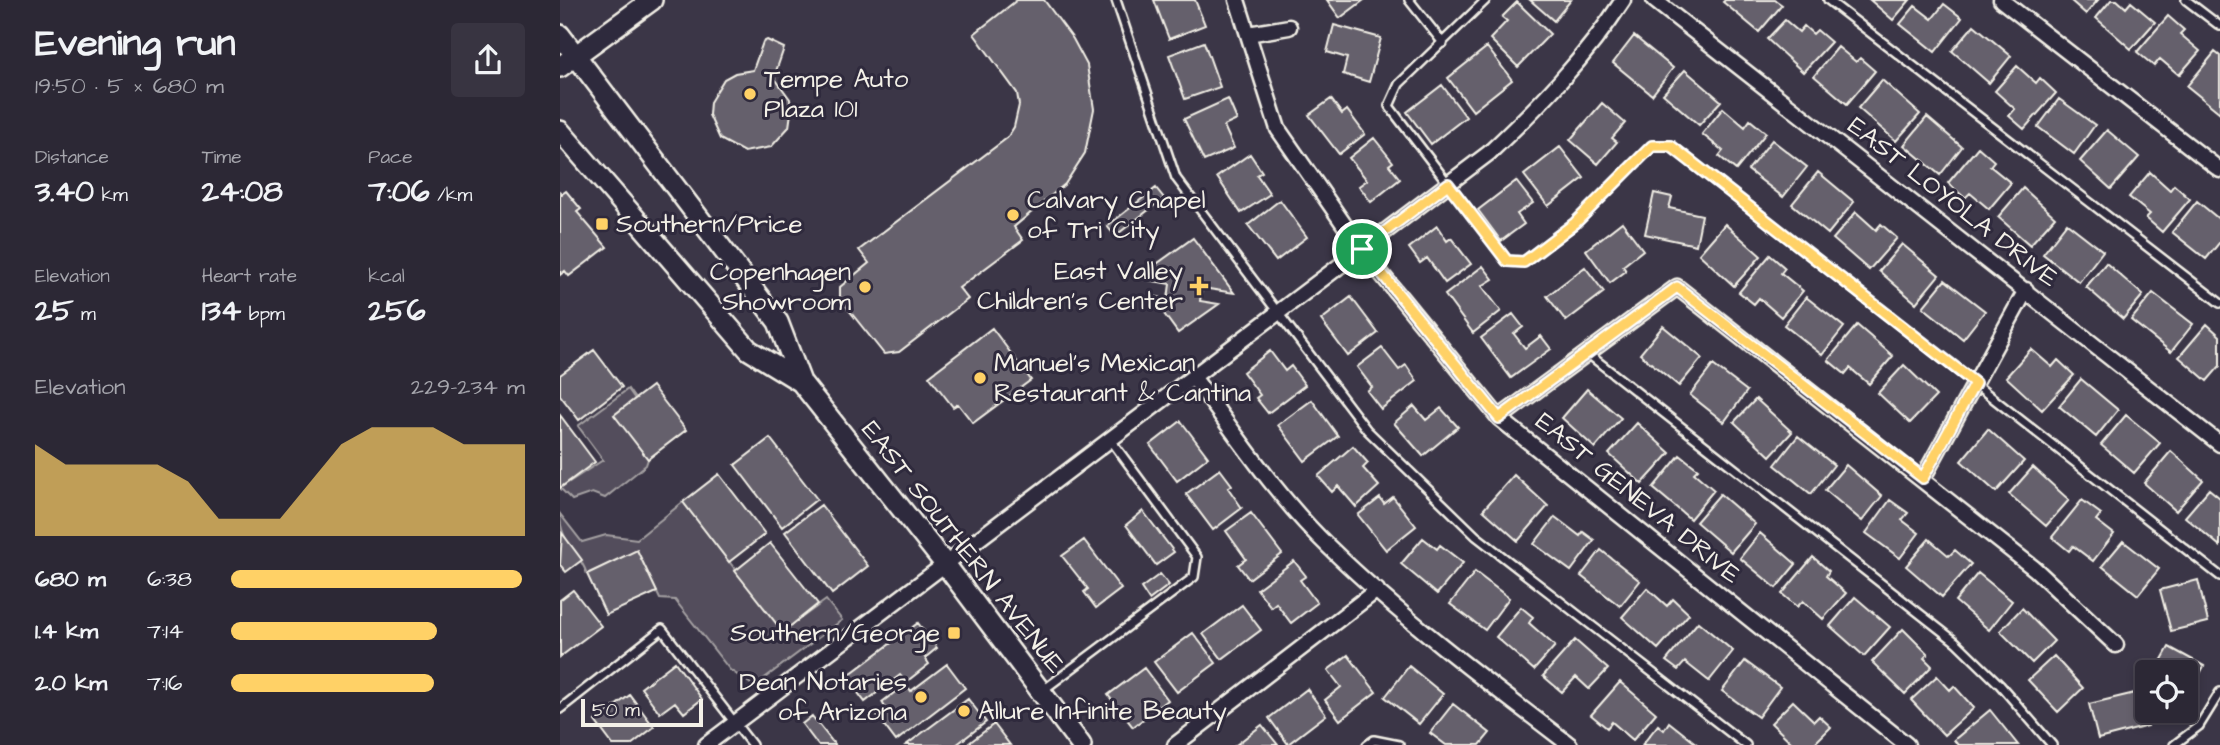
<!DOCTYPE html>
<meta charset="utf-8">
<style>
:root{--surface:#2c2835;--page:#383441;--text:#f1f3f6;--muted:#a6a6ad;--line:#484450;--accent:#ffd166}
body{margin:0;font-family:"Architects Daughter",sans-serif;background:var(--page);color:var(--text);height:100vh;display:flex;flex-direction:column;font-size:26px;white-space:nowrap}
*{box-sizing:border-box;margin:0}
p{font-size:23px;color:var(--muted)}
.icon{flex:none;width:38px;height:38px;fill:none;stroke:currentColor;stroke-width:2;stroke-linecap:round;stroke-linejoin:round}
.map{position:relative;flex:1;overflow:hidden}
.sheet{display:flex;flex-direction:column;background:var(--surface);width:560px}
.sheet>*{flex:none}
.fabs{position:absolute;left:1575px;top:660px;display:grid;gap:14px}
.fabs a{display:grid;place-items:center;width:63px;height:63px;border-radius:7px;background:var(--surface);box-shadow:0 4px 10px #0003,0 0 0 2px var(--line);font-size:35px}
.scale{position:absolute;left:21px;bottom:18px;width:122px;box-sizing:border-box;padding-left:7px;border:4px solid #f4f1e8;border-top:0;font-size:19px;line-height:24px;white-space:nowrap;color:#f4f1e8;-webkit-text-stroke:5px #2f2a3d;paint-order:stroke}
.pin{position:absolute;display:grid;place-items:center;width:60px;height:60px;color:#fff;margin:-30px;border:4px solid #fff;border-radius:50%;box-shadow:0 2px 7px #0007}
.round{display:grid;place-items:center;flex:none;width:74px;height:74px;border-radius:7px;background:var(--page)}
.overview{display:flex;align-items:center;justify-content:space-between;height:119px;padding:0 35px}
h1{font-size:38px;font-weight:700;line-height:52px}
.figures{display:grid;grid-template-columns:repeat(3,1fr);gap:10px;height:119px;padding:7px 35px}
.figures div{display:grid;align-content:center}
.figures b{font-size:30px;font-weight:700}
.figures small{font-size:19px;font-weight:400}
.figures p{font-size:19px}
.chart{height:196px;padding:14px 35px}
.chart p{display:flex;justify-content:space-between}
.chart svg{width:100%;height:126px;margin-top:7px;fill:var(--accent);opacity:.7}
ul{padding:0 35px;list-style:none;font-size:23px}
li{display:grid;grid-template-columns:112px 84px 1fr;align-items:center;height:52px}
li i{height:18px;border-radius:9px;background:var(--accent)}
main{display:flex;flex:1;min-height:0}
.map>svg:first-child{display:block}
</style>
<main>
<section class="sheet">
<div class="overview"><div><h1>Evening run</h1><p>19:50 · 5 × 680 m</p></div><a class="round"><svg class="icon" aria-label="share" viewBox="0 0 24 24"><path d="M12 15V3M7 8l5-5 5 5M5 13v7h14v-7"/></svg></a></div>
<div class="figures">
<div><p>Distance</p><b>3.40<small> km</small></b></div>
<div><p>Time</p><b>24:08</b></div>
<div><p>Pace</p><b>7:06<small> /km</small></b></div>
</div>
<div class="figures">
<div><p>Elevation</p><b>25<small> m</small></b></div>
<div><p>Heart rate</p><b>134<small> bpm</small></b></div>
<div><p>kcal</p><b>256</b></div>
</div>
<div class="chart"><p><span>Elevation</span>229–234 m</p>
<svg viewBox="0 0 160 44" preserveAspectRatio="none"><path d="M0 44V12L10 19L20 19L30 19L40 19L50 25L60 38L70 38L80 38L90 25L100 12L110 6L120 6L130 6L140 12L150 12L160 12V44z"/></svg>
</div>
<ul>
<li><b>680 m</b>6:38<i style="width:99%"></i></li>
<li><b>1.4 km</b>7:14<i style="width:70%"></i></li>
<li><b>2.0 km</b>7:16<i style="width:69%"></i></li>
</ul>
</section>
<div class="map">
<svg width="1660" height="745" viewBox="0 0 1660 745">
<rect width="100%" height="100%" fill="#3b3647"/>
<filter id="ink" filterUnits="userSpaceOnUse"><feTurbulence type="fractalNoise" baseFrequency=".0143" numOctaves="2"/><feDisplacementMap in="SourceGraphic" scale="14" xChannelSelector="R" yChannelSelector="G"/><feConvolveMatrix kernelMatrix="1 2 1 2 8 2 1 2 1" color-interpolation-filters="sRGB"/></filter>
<g filter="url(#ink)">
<!-- green -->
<path fill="#534e5c" stroke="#a4a0a2" stroke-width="2" d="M68 389 75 399 88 459 86 465 45 498 32 493 12 500 0 488 43 460 18 426Z
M123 502 223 631 266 600 282 620 194 686 170 670 115 600 100 599 77 551 27 574C17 547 0 543 0 514L22 542 46 535 77 539Z"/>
<!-- building -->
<path fill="#65616c" stroke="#f4f1e8" stroke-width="2" d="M457 0H484L513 39 527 65 534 109 525 153 505 184 454 227 463 240 399 288 408 299 339 352 324 354 280 299V287L309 263 299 250 447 138 454 127 459 105 457 93 414 34Z
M594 0H635L645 25 609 39Z
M767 0H804L780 18Z
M970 0H1011L994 21Z
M1165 0H1215L1222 5 1199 32 1163 2Z
M1310 0H1350L1333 20Z
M1510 0H1538L1526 14Z
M1551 0H1557L1566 8 1571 2 1595 22 1571 49 1536 18Z
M957 2 990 34 958 67 930 39 947 21 942 17Z
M1384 4 1402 18 1375 52 1340 24 1355 6 1372 19Z
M1608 16 1624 30 1620 34 1640 51 1619 75 1600 59 1594 66 1577 52Z
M1225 20 1239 32 1244 26 1253 34 1257 30 1271 42 1243 72 1207 39Z
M774 25 821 38 809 82 783 74 787 58 767 52Z
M1414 25 1451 56 1429 83 1392 51Z
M1074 36 1113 68 1092 95 1053 63Z
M207 40 224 48 214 77 230 99 231 113 229 127 211 147 184 152 160 139 149 115 150 102 164 79 175 73 193 70 203 42Z
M644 42 660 87 625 99 609 55Z
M927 47 952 80 913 111 888 78Z
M1278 47 1296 62 1300 58 1315 71 1287 104 1254 76Z
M1655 52 1660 56V113L1627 86Z
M1457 66 1476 83 1480 78 1496 93 1464 129 1449 116 1455 109 1435 91Z
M1125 70 1161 101 1139 125 1103 94Z
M1322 80 1360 114 1336 141 1298 108Z
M882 85 906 117 871 144 847 112Z
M668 99 677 120 664 126 674 148 644 161 624 119Z
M771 99 782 114 787 110 805 134 779 154 749 115Z
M1499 99 1535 125 1514 154 1478 127Z
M1042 103 1065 123 1052 138 1057 142 1038 164 1010 140Z
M1163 108 1185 127 1190 120 1206 133 1176 170 1159 156 1163 151 1142 134Z
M1367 117 1402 147 1380 175 1344 145Z
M1547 130 1579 157 1551 189 1520 161Z
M814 138 833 162 829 165 840 179 811 202 799 186 807 180 789 158Z
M1212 140 1247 167 1223 197 1188 170Z
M1000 147 1024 178 988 206 964 175Z
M1418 147 1434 161 1430 166 1451 183 1429 209 1410 193 1405 198 1388 183Z
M690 154 702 172 697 175 710 194 681 213 657 177Z
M1258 172 1294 202 1268 234 1232 204Z
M1590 172 1610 190 1614 185 1630 199 1602 232 1586 218 1590 214 1569 197Z
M956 181 973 203 957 214 964 224 941 241 918 210Z
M596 188 604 198 555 236 547 226Z
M1463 188 1495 217 1470 245 1438 217Z
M6 191 21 209 17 212 47 247 9 276 5 271 0 275V192L2 194Z
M1094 193 1112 197 1109 208 1142 215 1136 245 1085 234Z
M720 200 747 237 716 261 688 225Z
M1637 201 1660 220V242L1646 259 1612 232Z
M1296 212 1316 230 1321 224 1337 238 1309 270 1273 239Z
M1062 222 1083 250 1063 266 1066 271 1050 283 1026 250Z
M1507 223 1543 251 1519 282 1483 254Z
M1165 224 1201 256 1174 286 1139 254Z
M877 226 887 241 891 238 911 264 885 283 867 258 860 263 849 248Z
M633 238 674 293 642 288 640 301 659 304 618 333 591 296 608 299 610 284 577 278Z
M1342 244 1379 275 1356 303 1319 271Z
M1210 255 1225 268 1221 273 1243 291 1221 317 1199 298 1194 304 1179 292Z
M1546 263 1583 295 1563 319 1526 287Z
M923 266 933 279 922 286 941 311 913 333 885 295Z
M1025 267 1044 292 1006 321 987 296Z
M1385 280 1425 311 1403 339 1363 307Z
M1593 293 1633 324 1611 352 1571 320Z
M791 297 818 333 788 356 761 320Z
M1246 297 1284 327 1262 355 1224 325Z
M953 314 963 327 954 334 965 348 981 336 991 349 951 378 921 338Z
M1647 324 1660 336V366L1647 381 1619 357Z
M1297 325 1333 356 1309 384 1290 368 1285 374 1268 360Z
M1103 326 1142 358 1119 386 1080 354Z
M432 328 471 380 413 423 398 404 393 407 369 376Z
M822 348 839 370 846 365 857 381 821 409 807 391 812 387 797 367Z
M1471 349 1492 367 1498 360 1514 375 1482 410 1446 377Z
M34 350 62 387 19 420 0 395V375Z
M710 351 725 371 731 366 745 385 708 413 696 398 700 395 683 372Z
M1153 365 1187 391 1164 422 1130 395Z
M1344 365 1376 396 1350 423 1318 393Z
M1521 379 1558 410 1536 437 1499 406Z
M92 386 126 430 88 459 54 415Z
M1027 389 1061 418 1035 448 1002 418Z
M1196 399 1232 432 1210 456 1174 422Z
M752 400 778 436 745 461 718 425Z
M854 406 866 420 881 408 898 427 863 456 834 423Z
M0 415 35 462 0 488Z
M1566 415 1600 443 1574 473 1541 445Z
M621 421 648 457 617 481 590 445Z
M1077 423 1110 453 1082 484 1049 454Z
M1428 429 1464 461 1436 492 1401 461Z
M1238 436 1274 465 1251 494 1215 465Z
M210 438 257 499 222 527 175 465Z
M793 446 808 463 803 468 819 486 796 507 778 486 772 492 758 476Z
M1611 451 1643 480 1616 511 1584 483Z
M1120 455 1138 469 1134 473 1154 490 1130 519 1093 488Z
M1286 465 1322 496 1302 521 1265 490Z
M1473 467 1509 500 1486 526 1449 494Z
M660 469 672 485 668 488 682 508 653 530 626 494Z
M159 474 205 534 169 562 123 502Z
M954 475 988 506 958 541 923 510Z
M1649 489 1660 498V546L1625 517Z
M1160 494 1195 524 1171 552 1136 522Z
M833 497 856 526 826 550 798 515 820 498 824 504Z
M1330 500 1348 513 1342 520 1359 533 1340 558 1306 533Z
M1522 500 1541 514 1536 520 1554 534 1533 561 1513 546 1509 551 1492 537Z
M261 505 308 566 272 594 225 532Z
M583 511 614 552 596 565 566 525Z
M691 513 722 554 689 579 678 565 686 559 666 531Z
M995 517 1020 536 1023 532 1034 540 1011 571 974 544Z
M2 533 22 560 6 572 0 565Z
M1200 533 1236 564 1216 588 1180 558Z
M863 538 877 549 880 545 903 563 877 594 841 564Z
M1369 539 1389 556 1395 550 1411 564 1382 597 1346 566Z
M524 540 561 589 536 608 524 592 528 589 502 556Z
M1563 541 1599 569 1578 595 1542 566Z
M210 543 258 604 223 632 175 571Z
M77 550 97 592 46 615 27 574Z
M1041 550 1080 581 1060 606 1021 576Z
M1253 557 1269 571 1266 576 1286 593 1263 619 1243 601 1237 607 1222 594Z
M734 561 746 576 740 580 757 603 731 623 716 603 711 607 697 589Z
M915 572 949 598 925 630 890 604Z
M1418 573 1452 601 1429 630 1395 601Z
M600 574 609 585 589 600 581 588Z
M1638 580 1648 622 1611 631 1600 590Z
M1087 588 1107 606 1113 599 1129 614 1098 649 1062 617Z
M13 590 41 626 0 657V600Z
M1295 597 1330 627 1304 656 1270 626Z
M682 605 701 630 662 659 643 634Z
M961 607 973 617 969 623 995 646 974 670 936 637Z
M1462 608 1494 641 1472 663 1440 631Z
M1138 622 1173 651 1149 681 1125 662 1118 670 1106 661Z
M358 623 377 648 365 658 369 664 346 682 340 675 305 702 286 677Z
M1343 629 1368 654 1364 658 1372 666 1345 694 1312 662Z
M633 633 656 663 617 692 594 662Z
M1015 640 1048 669 1029 689 1016 677 1002 692 983 676Z
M1609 647 1644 666 1626 701V672H1595Z
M788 655 816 692 780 720 765 700 781 687 768 670Z
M1494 656 1523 688 1498 712 1468 680Z
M1185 661 1220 687 1198 717 1162 691Z
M115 662 142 699 124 713 115 702 100 713 81 688Z
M387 664 405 688 336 741 317 716 326 709 322 702 346 684 351 691Z
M849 666 883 694 859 724 825 697Z
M584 668 608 700 573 727 548 695Z
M1377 676 1390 690 1394 686 1414 708 1384 735 1351 700Z
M1060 682 1096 713 1073 740 1052 722 1047 728 1031 715Z
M747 689 766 715 728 744 709 718Z
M1579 692 1588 726 1538 739 1529 704Z
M70 695 94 727 71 745H53L35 721Z
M408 699 426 722 396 745H346Z
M1233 701 1254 721 1259 716 1271 727 1253 745H1234L1211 723Z
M893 704 930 733 920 745H886L870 733Z
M1430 710 1458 745H1398L1394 740Z
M252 716 275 745H258L242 724Z
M1109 722 1138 745H1082L1098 725 1104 730Z
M434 724 450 745H411L409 743Z
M702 725 718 745H676Z"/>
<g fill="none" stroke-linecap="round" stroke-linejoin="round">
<!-- lane casing -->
<g stroke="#f4f1e8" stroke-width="12">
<path id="lane" d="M556 0 616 178 807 430 916 536 1186 745
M849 0 883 43
M926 0 839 84 829 106 947 261 964 262 1015 224 1092 146H1111L1660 576
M1268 0 1660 303
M1626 0 1660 26
M1027 353 1396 642 1440 685 1492 745
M482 691 634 577 637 557 550 439
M0 709 102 629 192 745
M807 745 814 740 839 745
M1614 745 1639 726 1660 692"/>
</g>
<!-- street casing -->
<g stroke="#f4f1e8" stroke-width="19">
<path id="street" d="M677 0 718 129 801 249 939 418 1347 745
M1094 0 1660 444
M1441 0 1660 170
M688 34 729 27
M633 377C676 434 716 496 768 546 843 619 927 682 1010 745
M939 418 1117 287 1475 569 1556 645
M1363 478 1466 290
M146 745 929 153C979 106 1025 59 1063 0
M615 745 817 590"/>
</g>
<!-- secondary casing -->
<g stroke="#f4f1e8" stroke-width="24">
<path id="secondary" d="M0 35 218 322 241 382 385 564 521 745
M0 67 92 0
M0 131 189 350 241 382"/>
</g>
<!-- lane -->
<use href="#lane" stroke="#2f2a3d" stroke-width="7"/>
<!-- street -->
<use href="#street" stroke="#2f2a3d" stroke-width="14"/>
<!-- secondary -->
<use href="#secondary" stroke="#2f2a3d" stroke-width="19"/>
</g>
</g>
<g fill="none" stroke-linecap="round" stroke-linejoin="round" filter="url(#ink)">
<!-- route casing -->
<g stroke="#fff" stroke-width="14">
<path id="route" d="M1092 146H1111L1415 383 1363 478 1117 287 939 418 802 249 888 184 947 261 964 262 1015 223Z"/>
</g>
<!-- route -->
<use href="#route" stroke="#ffd166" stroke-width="9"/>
</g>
<!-- markers -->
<g fill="#ffd166" stroke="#2f2a3d" stroke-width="2.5">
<circle cx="190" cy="94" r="7"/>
<circle cx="453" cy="215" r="7"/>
<rect x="35" y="217" width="14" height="14" rx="3.5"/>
<path d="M635.5 275.5h7v7h7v7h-7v7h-7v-7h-7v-7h7z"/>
<circle cx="305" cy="287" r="7"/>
<circle cx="420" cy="378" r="7"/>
<rect x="387" y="626" width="14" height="14" rx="3.5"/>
<circle cx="361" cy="697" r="7"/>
<circle cx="404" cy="711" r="7"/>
</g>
<g text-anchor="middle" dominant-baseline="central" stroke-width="6" stroke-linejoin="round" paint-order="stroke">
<!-- poi labels -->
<g font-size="26" fill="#f4f1e8" stroke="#2f2a3d" text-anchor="start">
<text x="204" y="79">Tempe Auto<tspan x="204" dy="30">Plaza 101</tspan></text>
<text x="467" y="200">Calvary Chapel<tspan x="467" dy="30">of Tri City</tspan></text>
<text x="56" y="224">Southern/Price</text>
<text x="623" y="271" text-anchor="end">East Valley<tspan x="623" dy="30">Children's Center</tspan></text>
<text x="291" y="272" text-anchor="end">Copenhagen<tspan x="291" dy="30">Showroom</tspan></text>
<text x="434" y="363">Manuel's Mexican<tspan x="434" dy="30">Restaurant &amp; Cantina</tspan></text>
<text x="380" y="633" text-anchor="end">Southern/George</text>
<text x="347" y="682" text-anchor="end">Dean Notaries<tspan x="347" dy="30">of Arizona</tspan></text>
<text x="418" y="711">Allure Infinite Beauty</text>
</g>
<!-- street labels -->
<g font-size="26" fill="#f4f1e8" stroke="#2f2a3d">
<text transform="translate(1393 202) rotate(38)">EAST LOYOLA DRIVE</text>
<text transform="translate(1078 498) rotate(39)">EAST GENEVA DRIVE</text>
<text transform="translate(403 547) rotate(52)">EAST SOUTHERN AVENUE</text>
</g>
</g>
</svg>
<div class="fabs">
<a><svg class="icon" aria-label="locate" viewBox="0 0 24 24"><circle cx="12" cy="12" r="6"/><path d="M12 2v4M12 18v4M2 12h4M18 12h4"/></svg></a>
</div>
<div class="scale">50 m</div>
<div class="pin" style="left:802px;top:249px;background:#1e9e55"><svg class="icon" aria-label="arrive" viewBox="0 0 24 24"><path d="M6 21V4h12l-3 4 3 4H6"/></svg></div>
</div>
</main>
